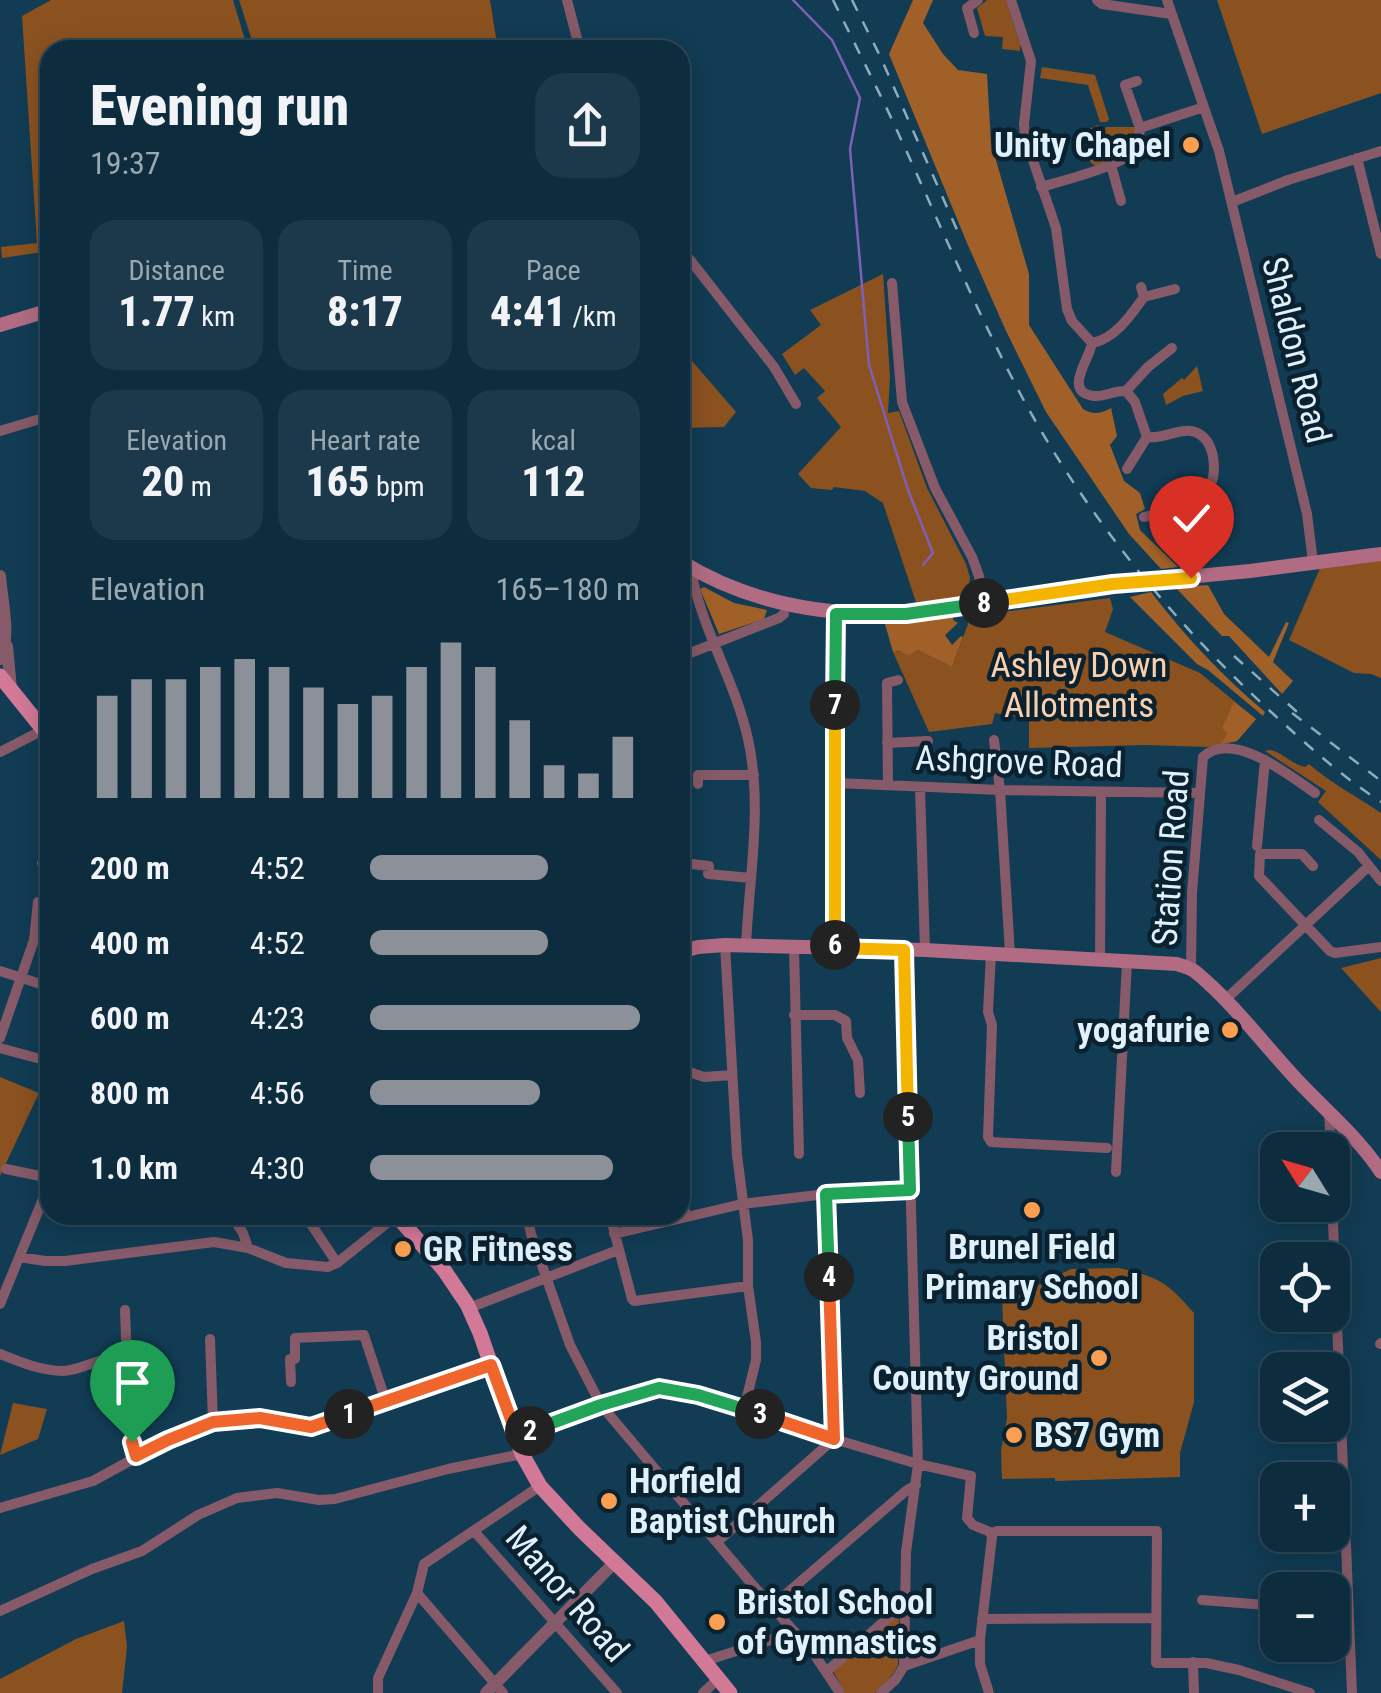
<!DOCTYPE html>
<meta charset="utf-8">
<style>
:root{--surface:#0d2d3f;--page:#1b394a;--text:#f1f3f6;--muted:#9aa8b0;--line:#2d4959;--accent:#8c9099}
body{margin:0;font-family:"Roboto Condensed",sans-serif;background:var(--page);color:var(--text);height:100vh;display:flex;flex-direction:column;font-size:38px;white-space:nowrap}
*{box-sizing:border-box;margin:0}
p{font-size:32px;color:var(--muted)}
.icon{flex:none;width:55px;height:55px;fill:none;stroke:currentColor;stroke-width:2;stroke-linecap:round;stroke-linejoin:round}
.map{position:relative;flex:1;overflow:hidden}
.details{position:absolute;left:40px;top:40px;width:650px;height:1185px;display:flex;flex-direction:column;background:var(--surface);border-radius:30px;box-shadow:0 5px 25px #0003,0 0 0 2px var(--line)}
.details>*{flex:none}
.needle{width:65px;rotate:307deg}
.tools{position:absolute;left:1260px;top:1132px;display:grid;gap:20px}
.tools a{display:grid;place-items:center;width:90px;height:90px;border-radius:20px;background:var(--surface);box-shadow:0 5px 25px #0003,0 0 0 2px var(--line);font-size:50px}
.pin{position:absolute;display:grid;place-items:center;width:85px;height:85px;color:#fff;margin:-102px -42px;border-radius:50% 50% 50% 0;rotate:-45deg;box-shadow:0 0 10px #0007}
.pin .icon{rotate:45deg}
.km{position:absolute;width:50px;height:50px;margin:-25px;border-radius:50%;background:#222;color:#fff;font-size:28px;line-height:50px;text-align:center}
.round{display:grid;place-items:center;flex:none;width:105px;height:105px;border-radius:30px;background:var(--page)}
.overview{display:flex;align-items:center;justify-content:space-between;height:170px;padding:0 50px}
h1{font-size:55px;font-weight:800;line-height:75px}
.figures{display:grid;grid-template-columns:repeat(3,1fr);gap:15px;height:170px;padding:10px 50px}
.figures div{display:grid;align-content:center;border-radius:25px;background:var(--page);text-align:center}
.figures b{font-size:42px;font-weight:800}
.figures small{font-size:28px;font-weight:400}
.figures p{font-size:28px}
.chart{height:280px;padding:20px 50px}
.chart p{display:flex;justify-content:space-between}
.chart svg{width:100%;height:180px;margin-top:10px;stroke:var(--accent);stroke-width:6}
ul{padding:0 50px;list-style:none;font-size:32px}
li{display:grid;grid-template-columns:160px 120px 1fr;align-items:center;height:75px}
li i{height:25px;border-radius:12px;background:var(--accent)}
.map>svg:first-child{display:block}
</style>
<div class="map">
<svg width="1381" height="1693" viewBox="0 0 1381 1693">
<rect width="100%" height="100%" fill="#113c54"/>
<!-- green -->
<path fill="#8b5220" d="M51 0H233L248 50H50V251L2 258 1 247 37 243 22 16Z
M239 0H490L498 50H255Z
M987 0H1006L1018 38 1021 39 1020 51 1002 49 1003 37 985 36 977 8Z
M1217 0H1381V93L1262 134Z
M1042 67 1095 75 1109 119 1107 122H1100L1088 85 1040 78Z
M1098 125 1101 132 1106 127H1137C1129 157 1122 156 1095 166L1091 163 1079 133Z
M883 274 890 376 888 413 899 411 927 488 966 564 970 578 968 590 960 598 916 602 883 503 865 491 834 487 832 490 811 488 798 474 841 427 817 398 825 391 804 368 795 375 782 354 821 325 810 310Z
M680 347 736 412 724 427 680 428Z
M1197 366 1203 391 1183 396 1166 405 1163 394 1182 378 1184 380Z
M1381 560V678L1371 674 1354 673 1289 640 1321 566Z
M1110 598 1113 609 1105 632 1200 673 1256 719 1237 741 1208 747 1146 745 1029 748V719L995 713 992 724 929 732 893 652 917 650 952 667 971 616Z
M1270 750C1284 753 1291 764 1305 767L1309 764C1332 784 1356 796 1381 813V860L1318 802 1326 791 1265 751Z
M1381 958V1012L1341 968Z
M0 1077 39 1093 0 1176Z
M1119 1268C1160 1278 1166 1281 1194 1313V1402L1180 1453V1477L1055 1481V1478L1002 1479 1001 1451 1007 1418 1002 1298 1022 1293 1071 1269Z
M13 1403 47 1409 38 1439 0 1455Z
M899 1613 898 1665 893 1674 875 1693H845L833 1671Z
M124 1621 127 1647 122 1693H0V1679L76 1639Z"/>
<!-- forest -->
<path fill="#a06028" d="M913 0H933L923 23 943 54 958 70 987 74 991 143 1029 274V325L1083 409C1093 415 1100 414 1111 408L1117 436 1110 445 1124 481 1140 493 1145 509 1136 514 1140 530 1178 567 1161 569 1129 534 1046 412 1006 331 967 243 889 54Z
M1208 585 1224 614 1269 657 1286 622 1289 623 1273 662 1293 681 1282 694 1229 636H1222L1175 587Z
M704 587 734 603 767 610 764 619 719 634 700 589Z
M1151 592C1184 635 1223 677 1265 712L1263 716 1208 670 1197 664 1130 597Z
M953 616V620L958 623 945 635 952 645 961 636 963 637 952 667 917 650 909 655 900 651 893 652 885 624Z
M1234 702 1256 719 1237 741 1221 744 1228 733 1222 728Z"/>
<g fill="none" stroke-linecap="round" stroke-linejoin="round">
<!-- stream -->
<path stroke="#7f60b9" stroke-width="2.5" d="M793 0 832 40 860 98 850 149 869 365 908 490 933 553 923 565"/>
<!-- minor -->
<path stroke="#865a68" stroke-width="10" d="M567 0 580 50
M1011 0 1031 61 1024 124 1025 137 1056 228 1067 309 1072 321 1092 343C1115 339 1131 315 1144 297L1141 287
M1097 0 1102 4 1171 14
M1167 0 1219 151 1307 514 1313 562
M974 33 967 8 978 0
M1137 81 1125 85 1140 128
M1357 158 1381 254
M1111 165 1121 201
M1041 187C1061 181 1122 166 1134 151 1139 145 1139 136 1140 128L1204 107
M1232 202 1288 180 1381 151
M680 247 774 367 796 404
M892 283 902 402 935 488 972 557 979 576 983 604
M1144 297 1175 289
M1092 343C1090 359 1062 392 1094 396 1105 397 1115 390 1126 391L1135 402 1147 437C1163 440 1179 427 1195 432 1206 436 1211 446 1213 457 1221 504 1178 509 1144 517
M1126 391 1148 367 1172 348
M0 431 50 416
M1127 469 1147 437
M693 580C705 635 736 684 748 739 763 807 749 877 746 946
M680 657 779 618 784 614
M994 740 1000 790 1010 954
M887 743 928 741
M0 752 43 730
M836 783 1000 790 1200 793
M698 784V775H754
M888 785 887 683 898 680
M920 787 925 950
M1319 820 1358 852 1381 881
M1257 846 1265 760
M42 863H50
M692 864 709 866 708 874 751 878
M1313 866 1302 854H1260L1259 876 1330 951 1335 953 1381 947
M725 945 737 1155 748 1240V1286L756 1342V1360L744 1409
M794 947 799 1154
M835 948 837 614
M991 954 988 1012 992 1025 988 1137 991 1142 1107 1148
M1100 960 1101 793
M1191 968 1192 893 1203 757C1233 729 1290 776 1315 793
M0 971 50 987
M1225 1000 1369 866
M794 1015H835L846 1021 847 1038 858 1060 860 1093
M0 1038 34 940 38 902
M0 1048 48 1061
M680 1069 704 1077 732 1075
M1329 1112 1331 1150
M6 1169 50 1178
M1116 1172 1127 962
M680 1192 686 1216
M1332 1198 1352 1693
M231 1215 243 1233 248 1248
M305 1215 337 1263
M527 1215 531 1234 570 1345 601 1405 751 1583 814 1654 840 1693
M610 1215 632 1299 634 1301 748 1286
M614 1234 742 1204 826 1194 910 1190
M19 1257 45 1261H65L214 1242 248 1248 286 1263 328 1267 337 1263 397 1215
M0 1304 50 1182
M469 1308 618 1250
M125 1310 127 1363
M210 1339 213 1422
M1380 1344 1381 1343
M0 1354C20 1362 41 1371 63 1371 83 1371 107 1352 126 1359L132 1448 136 1457
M291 1382 290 1359H295V1338L364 1335 386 1402
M517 1436 601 1405 659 1388 698 1395 834 1439 918 1464 971 1476 967 1518 973 1525 990 1532 992 1537 980 1640V1664L989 1693
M0 1508 93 1481 168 1440 213 1422 260 1418 311 1427 491 1365
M474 1531 617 1693
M991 1533 997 1531H1157L1156 1663H1206L1239 1670 1310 1693
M717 1542 834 1439 826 1194
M417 1593 503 1693
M1202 1600 1278 1606
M772 1606 907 1490 916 1485
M1332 1610 1349 1612
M0 1611 92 1569 142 1551 198 1515 237 1498 277 1493 319 1500 335 1499 448 1469 522 1454
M982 1619 1156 1618
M705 1661 795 1632
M1193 1662 1194 1693
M904 1666 980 1640
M827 1671 903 1605
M378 1693V1678L417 1593 424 1564 540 1486
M703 1693 718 1679
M881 1693 896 1679 904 1666 906 1552 918 1464 904 950"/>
<!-- tertiary -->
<path stroke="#865a68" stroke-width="12" d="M0 576C2 602 11 636 0 659
M7 646 11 689
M486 1693 615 1562"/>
<!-- secondary -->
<path stroke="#b16c83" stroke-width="14" d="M0 325 50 310
M680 561C749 604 825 617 906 613L1113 584 1250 571 1381 554
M680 952 698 947 725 945 925 950 1177 964C1185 967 1192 968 1198 974 1235 1005 1265 1046 1298 1081 1326 1111 1358 1137 1381 1172"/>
<!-- primary -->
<path stroke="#d27998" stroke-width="15" d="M0 676 50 738
M396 1215 444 1270 467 1304 480 1333 522 1454 540 1486 579 1528 656 1602 730 1693"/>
<!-- rail -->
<path stroke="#90abbb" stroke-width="2.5" stroke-dasharray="12 12" stroke-linecap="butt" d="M833 0C851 36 869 72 887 109 932 205 972 303 1022 397 1086 515 1171 620 1270 711 1305 743 1341 776 1381 802
M852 0 880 56 958 232
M1234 656 1305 719
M1292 713 1381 781"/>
</g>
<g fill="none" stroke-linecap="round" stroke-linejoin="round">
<!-- split-1 casing -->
<g stroke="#fff" stroke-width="20">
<path id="split-1" d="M132 1442 136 1456 168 1440 213 1422 260 1418 311 1427 349 1414"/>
</g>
<!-- split-2 casing -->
<g stroke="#fff" stroke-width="20">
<path id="split-2" d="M349 1414 491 1365 517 1436 530 1431"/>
</g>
<!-- split-3 casing -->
<g stroke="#fff" stroke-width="20">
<path id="split-3" d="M530 1431 601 1405 659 1388 698 1395 760 1414"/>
</g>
<!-- split-4 casing -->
<g stroke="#fff" stroke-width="20">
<path id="split-4" d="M760 1414 834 1439 829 1277"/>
</g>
<!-- split-5 casing -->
<g stroke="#fff" stroke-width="20">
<path id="split-5" d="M829 1277 826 1194 910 1190 908 1117"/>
</g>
<!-- split-6 casing -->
<g stroke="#fff" stroke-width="20">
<path id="split-6" d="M835 945V948L904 950 908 1117"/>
</g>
<!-- split-7 casing -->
<g stroke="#fff" stroke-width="20">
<path id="split-7" d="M835 945V705"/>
</g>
<!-- split-8 casing -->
<g stroke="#fff" stroke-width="20">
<path id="split-8" d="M835 705 836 614H906L984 603"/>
</g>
<!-- split-9 casing -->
<g stroke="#fff" stroke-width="20">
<path id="split-9" d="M984 603 1113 584 1191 578"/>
</g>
<!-- split-1 -->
<use href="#split-1" stroke="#f0652b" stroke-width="12"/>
<!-- split-2 -->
<use href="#split-2" stroke="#f0652b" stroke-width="12"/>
<!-- split-3 -->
<use href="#split-3" stroke="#22a559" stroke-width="12"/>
<!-- split-4 -->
<use href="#split-4" stroke="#f0652b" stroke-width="12"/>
<!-- split-5 -->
<use href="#split-5" stroke="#22a559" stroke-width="12"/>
<!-- split-6 -->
<use href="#split-6" stroke="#f5b400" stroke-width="12"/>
<!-- split-7 -->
<use href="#split-7" stroke="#f5b400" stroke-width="12"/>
<!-- split-8 -->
<use href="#split-8" stroke="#22a559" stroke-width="12"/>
<!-- split-9 -->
<use href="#split-9" stroke="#f5b400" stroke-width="12"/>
</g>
<!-- markers -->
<g fill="#fb9e50" stroke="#0a212f" stroke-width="4">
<circle cx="1191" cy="145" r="10"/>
<circle cx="1230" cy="1030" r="10"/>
<circle cx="1032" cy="1210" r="10"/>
<circle cx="403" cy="1249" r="10"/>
<circle cx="1099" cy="1358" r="10"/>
<circle cx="1014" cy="1435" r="10"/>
<circle cx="609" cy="1501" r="10"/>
<circle cx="717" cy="1622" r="10"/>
</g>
<g text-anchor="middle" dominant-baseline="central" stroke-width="9" stroke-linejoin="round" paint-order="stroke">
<!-- poi labels -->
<g font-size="35" font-weight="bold" fill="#e0f1fc" stroke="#0a212f" text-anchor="start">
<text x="1171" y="145" text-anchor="end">Unity Chapel</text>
<text x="1210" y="1030" text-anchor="end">yogafurie</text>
<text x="1032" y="1247" text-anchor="middle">Brunel Field<tspan x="1032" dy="40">Primary School</tspan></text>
<text x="423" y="1249">GR Fitness</text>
<text x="1079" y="1338" text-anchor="end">Bristol<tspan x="1079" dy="40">County Ground</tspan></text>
<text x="1034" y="1435">BS7 Gym</text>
<text x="629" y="1481">Horfield<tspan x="629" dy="40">Baptist Church</tspan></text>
<text x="737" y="1602">Bristol School<tspan x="737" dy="40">of Gymnastics</tspan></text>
</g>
<!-- street labels -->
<g font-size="35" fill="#e0f1fc" stroke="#0a212f">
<text transform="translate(1296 350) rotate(76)">Shaldon Road</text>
<text transform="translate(1019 762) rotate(2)">Ashgrove Road</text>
<text transform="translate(1171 858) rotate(-86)">Station Road</text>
<text transform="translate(567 1594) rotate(49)">Manor Road</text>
</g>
<!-- park labels -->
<g font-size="35" fill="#fbcfae" stroke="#0a212f">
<text x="1079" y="665">Ashley Down<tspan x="1079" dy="40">Allotments</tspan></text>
</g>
</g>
</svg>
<div class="tools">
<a><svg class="needle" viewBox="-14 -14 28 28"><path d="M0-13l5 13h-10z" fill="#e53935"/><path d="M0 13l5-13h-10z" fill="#9aa8b0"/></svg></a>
<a><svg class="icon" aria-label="locate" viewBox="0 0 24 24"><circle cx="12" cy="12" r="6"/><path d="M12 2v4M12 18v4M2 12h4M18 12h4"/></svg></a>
<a><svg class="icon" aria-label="layers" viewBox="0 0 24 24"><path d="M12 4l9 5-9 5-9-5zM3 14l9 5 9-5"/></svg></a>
<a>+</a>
<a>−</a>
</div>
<div class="pin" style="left:132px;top:1442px;background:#1e9e55"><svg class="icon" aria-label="arrive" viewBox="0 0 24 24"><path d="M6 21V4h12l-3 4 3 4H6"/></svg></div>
<div class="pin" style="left:1191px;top:578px;background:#d93025"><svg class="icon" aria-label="check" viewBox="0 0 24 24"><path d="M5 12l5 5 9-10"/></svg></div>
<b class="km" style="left:349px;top:1414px">1</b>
<b class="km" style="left:530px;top:1431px">2</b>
<b class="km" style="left:760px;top:1414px">3</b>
<b class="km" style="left:829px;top:1277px">4</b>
<b class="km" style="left:908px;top:1117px">5</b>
<b class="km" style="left:835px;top:945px">6</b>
<b class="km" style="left:835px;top:705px">7</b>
<b class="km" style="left:984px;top:603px">8</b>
<section class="details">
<div class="overview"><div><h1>Evening run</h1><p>19:37</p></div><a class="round"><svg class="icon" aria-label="share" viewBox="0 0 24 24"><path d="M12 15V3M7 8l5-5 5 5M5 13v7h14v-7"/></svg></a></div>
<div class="figures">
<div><p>Distance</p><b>1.77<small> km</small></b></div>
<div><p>Time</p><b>8:17</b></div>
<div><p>Pace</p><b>4:41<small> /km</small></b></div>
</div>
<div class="figures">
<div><p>Elevation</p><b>20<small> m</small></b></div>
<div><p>Heart rate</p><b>165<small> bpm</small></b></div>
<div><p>kcal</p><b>112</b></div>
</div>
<div class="chart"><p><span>Elevation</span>165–180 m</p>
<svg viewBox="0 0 160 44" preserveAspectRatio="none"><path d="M5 44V19M15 44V15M25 44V15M35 44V12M45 44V10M55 44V12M65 44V17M75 44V21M85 44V19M95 44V12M105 44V6M115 44V12M125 44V25M135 44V36M145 44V38M155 44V29"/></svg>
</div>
<ul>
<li><b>200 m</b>4:52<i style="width:66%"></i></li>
<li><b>400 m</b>4:52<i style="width:66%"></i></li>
<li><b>600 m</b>4:23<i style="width:100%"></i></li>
<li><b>800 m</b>4:56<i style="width:63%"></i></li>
<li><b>1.0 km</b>4:30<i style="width:90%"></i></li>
</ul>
</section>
</div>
